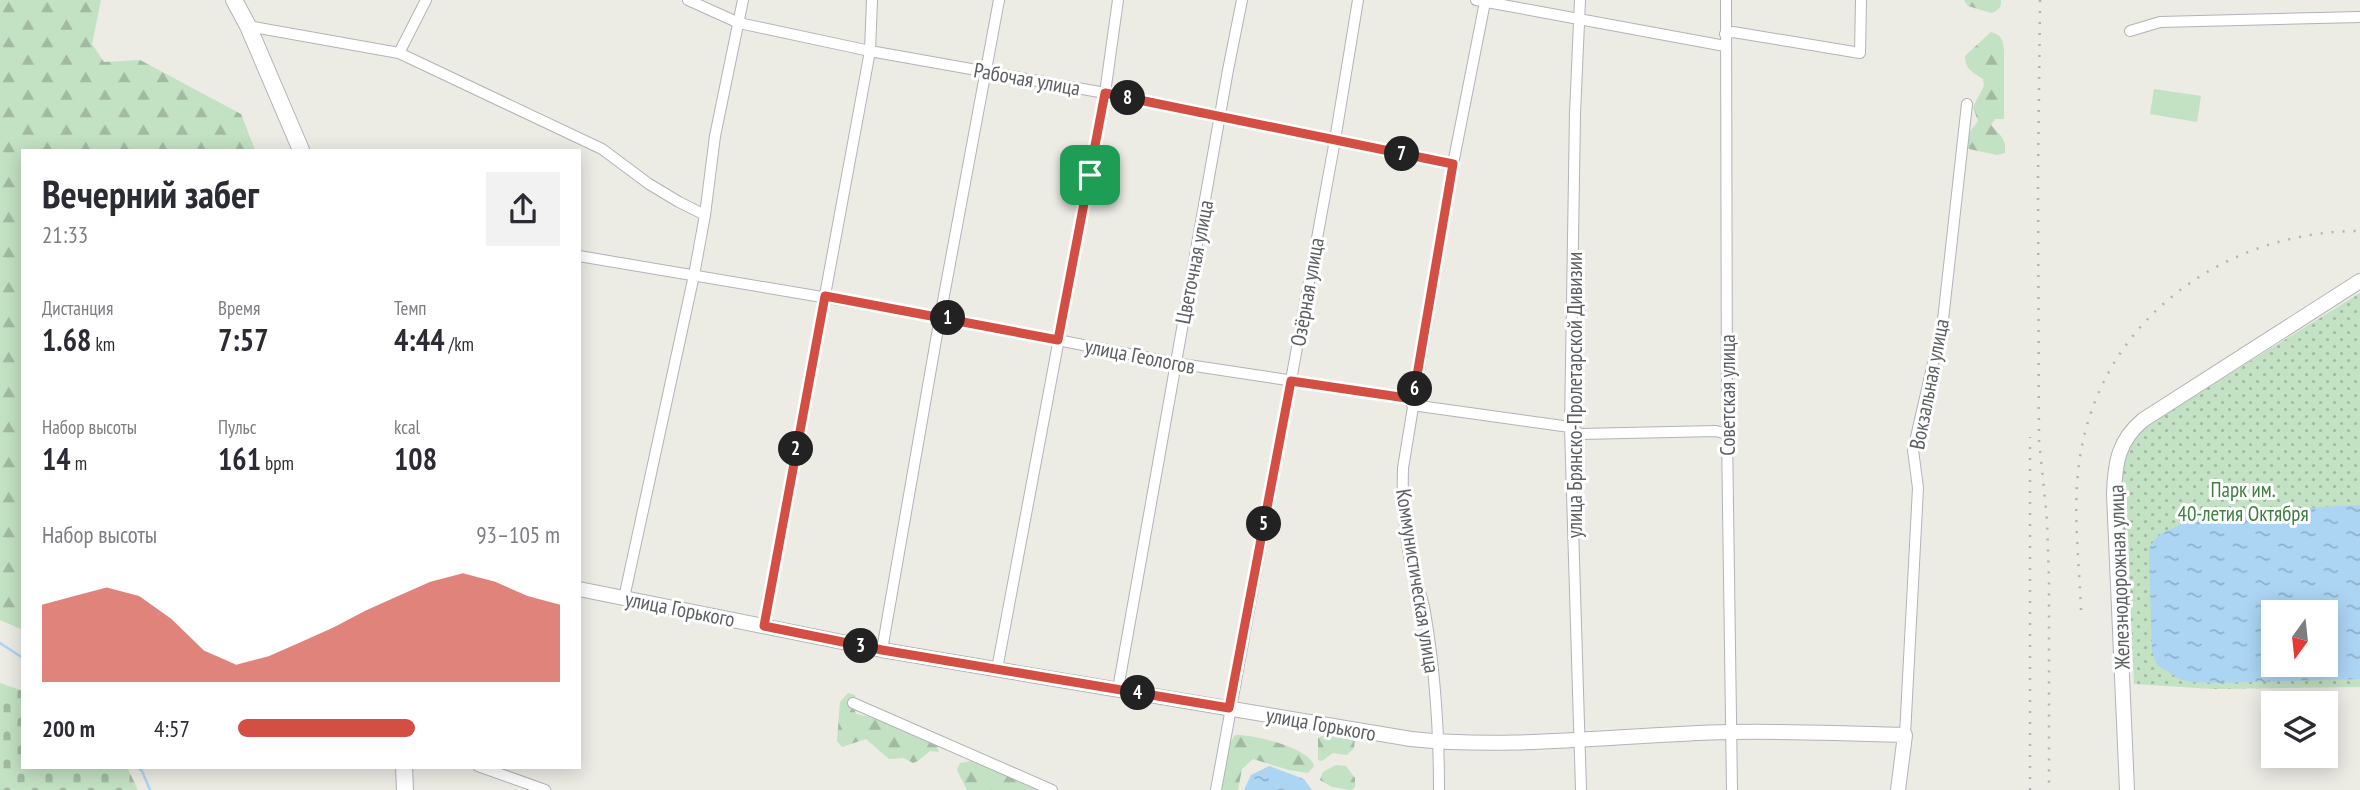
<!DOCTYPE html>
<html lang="ru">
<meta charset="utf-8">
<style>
:root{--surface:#fff;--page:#f2f2f3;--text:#2b2b33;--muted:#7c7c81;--accent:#d34f43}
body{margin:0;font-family:"PT Sans Narrow",sans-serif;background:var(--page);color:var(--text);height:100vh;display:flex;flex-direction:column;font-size:26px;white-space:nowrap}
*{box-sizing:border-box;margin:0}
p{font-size:23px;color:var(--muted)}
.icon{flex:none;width:38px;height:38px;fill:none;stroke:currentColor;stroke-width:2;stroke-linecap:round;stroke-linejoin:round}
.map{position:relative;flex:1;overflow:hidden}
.sheet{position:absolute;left:21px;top:149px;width:560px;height:620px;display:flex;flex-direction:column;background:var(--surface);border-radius:0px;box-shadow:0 4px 18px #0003}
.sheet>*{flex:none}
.needle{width:46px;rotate:195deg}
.controls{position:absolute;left:2261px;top:600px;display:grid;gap:14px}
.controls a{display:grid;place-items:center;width:77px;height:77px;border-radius:0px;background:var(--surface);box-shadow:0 4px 18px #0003;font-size:35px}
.pin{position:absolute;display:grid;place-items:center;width:60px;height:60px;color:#fff;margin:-30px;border-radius:14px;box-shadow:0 4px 10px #0006}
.km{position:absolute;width:35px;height:35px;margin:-18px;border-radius:50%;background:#222;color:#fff;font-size:19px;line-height:35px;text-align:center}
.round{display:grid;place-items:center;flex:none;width:74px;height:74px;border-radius:0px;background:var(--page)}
.headline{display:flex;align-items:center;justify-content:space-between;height:119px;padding:0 21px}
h1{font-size:38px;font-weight:800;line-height:52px}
.figures{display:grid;grid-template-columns:repeat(3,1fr);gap:10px;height:119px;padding:7px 21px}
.figures div{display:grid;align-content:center}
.figures b{font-size:30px;font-weight:800}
.figures small{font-size:19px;font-weight:400}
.figures p{font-size:19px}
.chart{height:196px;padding:14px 21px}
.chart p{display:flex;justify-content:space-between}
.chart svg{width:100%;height:126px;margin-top:7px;fill:var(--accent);opacity:.7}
ul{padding:0 21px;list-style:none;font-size:23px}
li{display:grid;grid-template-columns:112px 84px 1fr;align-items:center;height:52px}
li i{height:18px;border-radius:9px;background:var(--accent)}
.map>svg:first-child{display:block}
</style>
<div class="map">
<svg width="2360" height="790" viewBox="0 0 2360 790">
<defs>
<pattern id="forest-firs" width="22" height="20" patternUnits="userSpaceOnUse" patternTransform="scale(1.75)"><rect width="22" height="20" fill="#c3e1c3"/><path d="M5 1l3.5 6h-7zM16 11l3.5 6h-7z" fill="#a2baa2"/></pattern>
<pattern id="cemetery-stones" width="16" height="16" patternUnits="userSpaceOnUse" patternTransform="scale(1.75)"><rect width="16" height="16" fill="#c3e1c3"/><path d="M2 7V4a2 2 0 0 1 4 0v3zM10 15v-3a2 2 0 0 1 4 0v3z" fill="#a2baa2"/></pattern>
<pattern id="park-dots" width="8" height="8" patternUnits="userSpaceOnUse" patternTransform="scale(1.75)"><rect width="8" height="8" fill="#c3e1c3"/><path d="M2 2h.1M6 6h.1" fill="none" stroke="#a2baa2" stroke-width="1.8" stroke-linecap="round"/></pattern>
<pattern id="water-ripples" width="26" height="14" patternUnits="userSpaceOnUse" patternTransform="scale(1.75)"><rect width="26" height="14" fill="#acd5f4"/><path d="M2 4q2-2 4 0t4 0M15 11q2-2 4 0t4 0" fill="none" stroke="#8fb0c9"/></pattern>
</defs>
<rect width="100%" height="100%" fill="#ecebe4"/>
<!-- forest -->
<path fill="url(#forest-firs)" d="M0 0H101L92 44 104 62 140 60 241 114 255 150H23V630L0 620Z
M1964 0H2001C2002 8 1997 11 1991 13L1968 6Z
M1991 32C2001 35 2003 39 2004 50V119H1995L1991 125 2002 137 2005 144V153L1997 155 1969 149C1964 136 1971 131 1978 121L1973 107 1984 86 1983 79C1972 72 1965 69 1965 56Z
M848 693 855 695 856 702 854 708 856 714 875 718 937 746 939 752 930 751 918 761 913 763 904 758 889 759 866 739 842 747 837 741 840 702Z
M1331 732 1355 739 1354 748 1347 755 1333 753 1322 761 1318 760V738Z
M1235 735C1253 734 1310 748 1314 766L1308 773 1289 770 1253 759 1242 769 1238 790H1219L1230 743Z
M971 761 1040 790H967L957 770 960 763Z
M1336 765 1346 766 1355 778V787L1351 790 1332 787 1320 780 1323 772Z"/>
<!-- cemetery -->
<path fill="url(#cemetery-stones)" d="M0 683 23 691V766L127 767 138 790H0Z"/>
<!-- park -->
<path fill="url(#park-dots)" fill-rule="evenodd" d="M2360 293V687L2213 689 2134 684 2129 574 2122 568C2121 535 2112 465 2133 438 2136 434 2141 430 2144 427ZM2273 612H2326V665H2273Z"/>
<!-- pitch -->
<path fill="#c3e1c3" d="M2154 89 2201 96 2197 122 2150 114Z"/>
<!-- water -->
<path fill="url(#water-ripples)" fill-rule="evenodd" d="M2360 505V679L2218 683 2191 682 2180 679 2157 665 2152 651 2149 549 2154 540 2162 533 2186 522 2289 509ZM2273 612H2326V665H2273Z
M1269 766 1304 779 1312 790H1244L1251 775Z"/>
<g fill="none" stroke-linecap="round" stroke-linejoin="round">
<!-- stream -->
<path stroke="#acd5f4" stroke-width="2.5" d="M0 643 23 658
M137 766 142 771 150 790"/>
<!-- minor casing -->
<g stroke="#b1b4b7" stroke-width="12">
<path id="minor" d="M688 0 739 23 870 51 1105 93 1453 164
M1476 0 1725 46
M1580 0 1575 114 1570 427 1581 790
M1726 0 1727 434 1732 790
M248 26 399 53 602 149 649 184 679 202 705 215
M2130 31 2160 22 2360 17
M1725 34 1733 32 1860 53 1861 0
M399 53 426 0
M579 256 940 317 1175 363 1413 399
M1412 405 1570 427 1580 434 1716 431 1727 434
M624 598 694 275 705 215 715 136 743 0
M764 626 870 51 872 0
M882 650 940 317 999 0
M997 669 1105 93 1118 0
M1118 689 1228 70 1242 0
M853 703 1052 790
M1905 735 1918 488 1913 450 1943 320 1967 104
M478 766 545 790
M1216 790 1335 140 1358 0
M1439 790C1439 731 1435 670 1425 612 1422 594 1414 577 1410 560 1404 530 1402 499 1403 468L1453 164 1485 2"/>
</g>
<!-- tertiary casing -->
<g stroke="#b1b4b7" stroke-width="16">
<path id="tertiary" d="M579 589 882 650 1411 739C1517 750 1624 734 1730 732 1788 731 1847 733 1905 735L1898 790
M2127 790 2114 494C2115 463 2118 441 2143 420L2360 281"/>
</g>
<!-- secondary casing -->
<g stroke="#b0b3b7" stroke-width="18">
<path id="secondary" d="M234 0 248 26 301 150
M404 766 405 790"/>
</g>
<!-- minor -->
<use href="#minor" stroke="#fff" stroke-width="10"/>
<!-- tertiary -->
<use href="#tertiary" stroke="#fff" stroke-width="14"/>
<!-- secondary -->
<use href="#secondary" stroke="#fff" stroke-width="16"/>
<!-- rail -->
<path stroke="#b2b3b3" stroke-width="2.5" stroke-dasharray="2 9" stroke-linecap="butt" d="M2040 0 2038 179 2039 440 2047 520 2049 580V790
M2081 610C2079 557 2071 499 2082 446 2108 314 2229 231 2360 231
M2030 790V437"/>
</g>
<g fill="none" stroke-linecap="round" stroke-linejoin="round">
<!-- route casing -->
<g stroke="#fff" stroke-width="14">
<path id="route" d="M1105 93 1453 164 1413 399 1291 381 1229 708 882 650 764 626 825 296 1058 340Z"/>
</g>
<!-- route -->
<use href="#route" stroke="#d34f43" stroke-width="9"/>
</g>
<g text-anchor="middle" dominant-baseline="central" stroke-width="6" stroke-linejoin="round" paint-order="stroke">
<!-- street labels -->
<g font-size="21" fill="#5c5f62" stroke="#fff">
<text transform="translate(1027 79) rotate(10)">Рабочая улица</text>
<text transform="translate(1194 262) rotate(-79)">Цветочная улица</text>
<text transform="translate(1307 292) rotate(-80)">Озёрная улица</text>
<text transform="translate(1140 356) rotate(11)">улица Геологов</text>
<text transform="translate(1929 384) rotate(-79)">Вокзальная улица</text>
<text transform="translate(1574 395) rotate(-90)">улица Брянско-Пролетарской Дивизии</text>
<text transform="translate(1727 395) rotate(-90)">Советская улица</text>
<text transform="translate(2119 577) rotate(-92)">Железнодорожная улица</text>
<text transform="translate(1418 581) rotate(81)">Коммунистическая улица</text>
<text transform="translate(680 609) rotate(11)">улица Горького</text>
<text transform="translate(1321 724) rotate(10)">улица Горького</text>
</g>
<!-- park labels -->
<g font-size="21" fill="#3f7e42" stroke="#fff">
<text x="2243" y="489">Парк им.<tspan x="2243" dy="24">40-летия Октября</tspan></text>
</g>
</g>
</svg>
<div class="controls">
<a><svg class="needle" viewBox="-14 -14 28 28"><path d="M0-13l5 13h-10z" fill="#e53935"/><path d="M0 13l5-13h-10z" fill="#7c7c81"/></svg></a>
<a><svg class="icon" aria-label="layers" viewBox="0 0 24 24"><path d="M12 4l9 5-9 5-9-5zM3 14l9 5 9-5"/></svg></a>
</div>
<div class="pin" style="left:1090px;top:175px;background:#1e9e55"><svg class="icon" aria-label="arrive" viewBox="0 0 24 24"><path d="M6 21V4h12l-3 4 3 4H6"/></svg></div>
<b class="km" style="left:948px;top:318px">1</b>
<b class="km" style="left:796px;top:449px">2</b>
<b class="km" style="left:861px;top:646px">3</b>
<b class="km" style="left:1138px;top:693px">4</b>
<b class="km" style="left:1264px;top:524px">5</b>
<b class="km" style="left:1415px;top:389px">6</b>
<b class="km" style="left:1402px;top:154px">7</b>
<b class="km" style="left:1128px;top:98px">8</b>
<section class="sheet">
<div class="headline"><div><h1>Вечерний забег</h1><p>21:33</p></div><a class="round"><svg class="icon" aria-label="share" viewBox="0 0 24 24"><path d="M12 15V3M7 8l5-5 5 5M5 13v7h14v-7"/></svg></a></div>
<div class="figures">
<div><p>Дистанция</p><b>1.68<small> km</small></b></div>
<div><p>Время</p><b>7:57</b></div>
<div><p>Темп</p><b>4:44<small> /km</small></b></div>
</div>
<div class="figures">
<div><p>Набор высоты</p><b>14<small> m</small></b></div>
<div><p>Пульс</p><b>161<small> bpm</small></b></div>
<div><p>kcal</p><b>108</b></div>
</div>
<div class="chart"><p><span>Набор высоты</span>93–105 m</p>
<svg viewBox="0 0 160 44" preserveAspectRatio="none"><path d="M0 44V17L10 14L20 11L30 14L40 22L50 33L60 38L70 35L80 30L90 25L100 19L110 14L120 9L130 6L140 9L150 14L160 17V44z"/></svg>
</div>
<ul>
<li><b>200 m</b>4:57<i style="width:55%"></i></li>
</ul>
</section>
</div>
